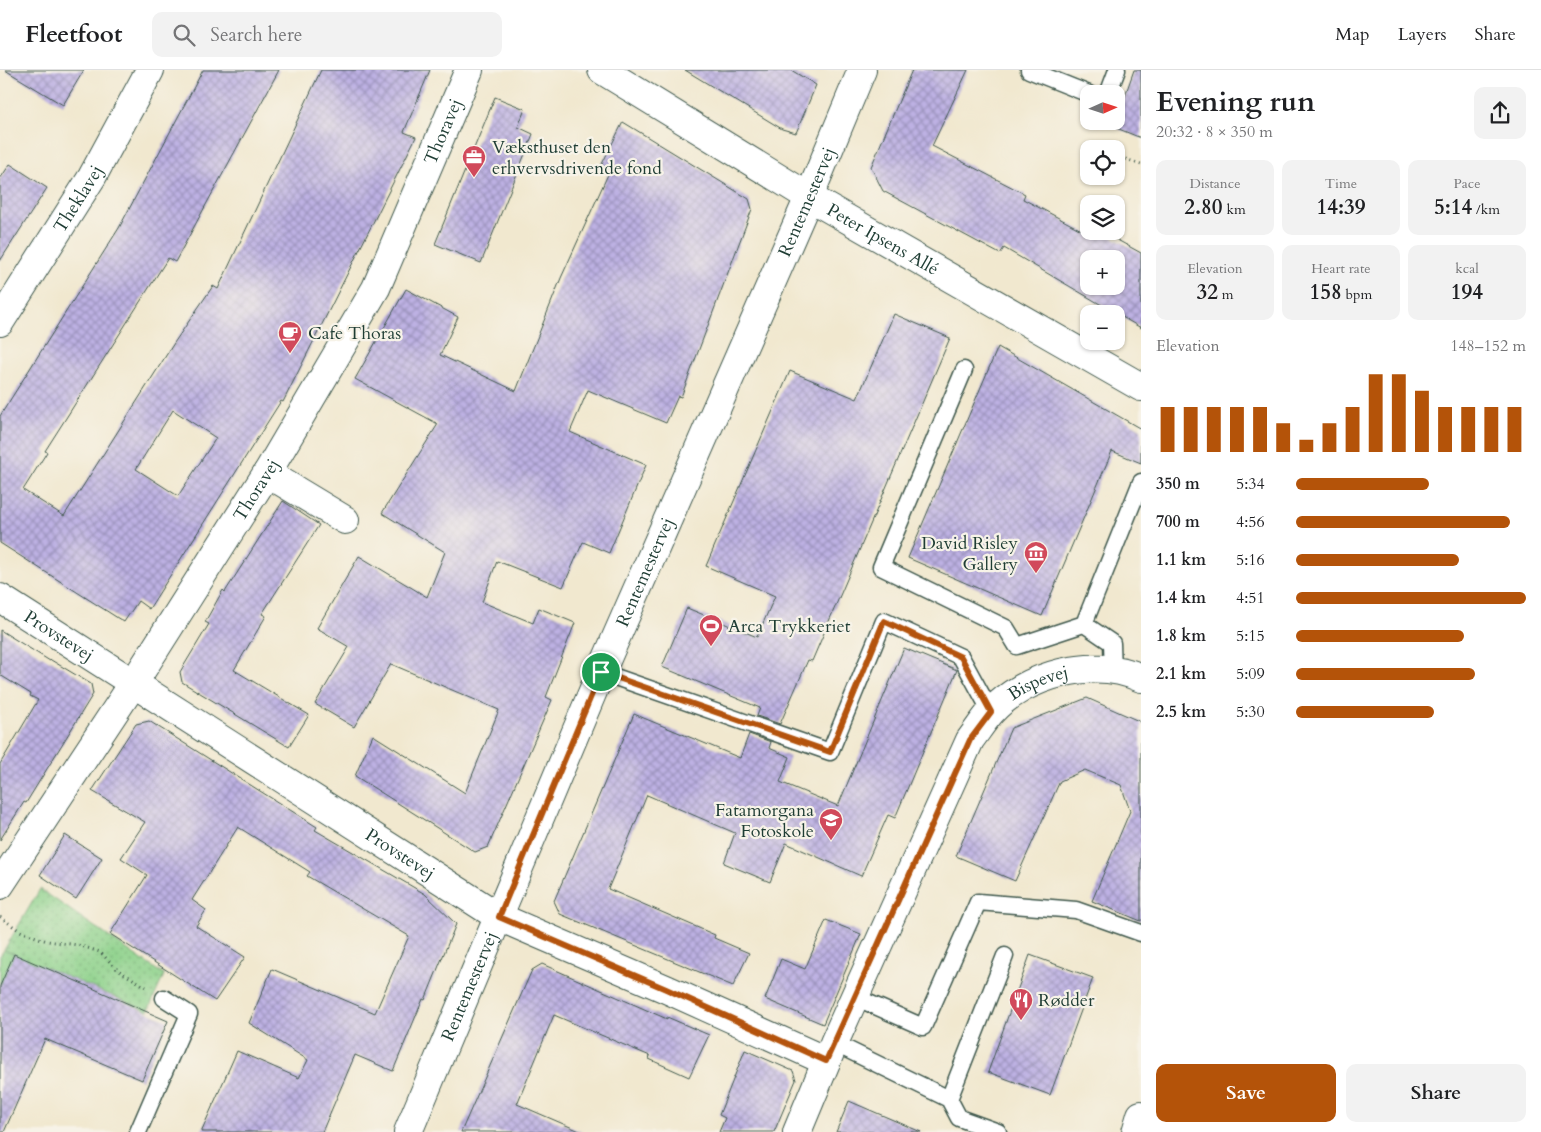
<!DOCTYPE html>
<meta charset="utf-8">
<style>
:root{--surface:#fff;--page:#f2f2f2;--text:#202124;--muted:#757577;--line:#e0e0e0;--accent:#b45309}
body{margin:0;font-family:Cardo,serif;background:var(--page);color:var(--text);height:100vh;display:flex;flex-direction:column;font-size:19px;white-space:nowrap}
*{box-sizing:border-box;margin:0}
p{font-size:16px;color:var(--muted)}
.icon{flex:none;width:28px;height:28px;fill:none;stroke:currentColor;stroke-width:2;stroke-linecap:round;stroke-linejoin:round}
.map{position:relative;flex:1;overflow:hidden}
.sheet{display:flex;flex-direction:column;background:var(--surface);width:400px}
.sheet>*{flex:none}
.needle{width:32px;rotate:87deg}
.tools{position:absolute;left:1080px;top:15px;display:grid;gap:10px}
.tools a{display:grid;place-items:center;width:45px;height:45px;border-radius:10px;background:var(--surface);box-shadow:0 1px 4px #0004;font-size:25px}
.pin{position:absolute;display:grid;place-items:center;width:42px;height:42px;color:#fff;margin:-21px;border:2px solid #fff;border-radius:50%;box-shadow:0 1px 5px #0007}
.round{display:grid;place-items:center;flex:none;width:52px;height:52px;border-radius:10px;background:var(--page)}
.head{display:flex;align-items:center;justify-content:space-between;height:85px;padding:0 15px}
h1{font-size:28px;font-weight:700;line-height:38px}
.stats{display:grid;grid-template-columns:repeat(3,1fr);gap:8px;height:85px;padding:5px 15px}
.stats div{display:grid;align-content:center;border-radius:10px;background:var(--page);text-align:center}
.stats b{font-size:21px;font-weight:700}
.stats small{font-size:14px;font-weight:400}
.stats p{font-size:14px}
.chart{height:140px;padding:10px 15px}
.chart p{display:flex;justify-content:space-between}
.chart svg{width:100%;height:90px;margin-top:5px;stroke:var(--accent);stroke-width:6}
.button{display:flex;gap:10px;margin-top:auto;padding:10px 15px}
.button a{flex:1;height:58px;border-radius:10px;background:var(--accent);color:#fff;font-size:20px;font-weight:700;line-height:58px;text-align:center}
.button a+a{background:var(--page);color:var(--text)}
ul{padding:0 15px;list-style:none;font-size:16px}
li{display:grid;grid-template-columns:80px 60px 1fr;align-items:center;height:38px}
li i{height:12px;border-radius:6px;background:var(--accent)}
header{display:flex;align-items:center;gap:30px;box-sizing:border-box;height:70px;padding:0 25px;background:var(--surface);border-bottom:1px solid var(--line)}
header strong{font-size:24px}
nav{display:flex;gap:28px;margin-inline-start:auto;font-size:18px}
.search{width:350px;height:45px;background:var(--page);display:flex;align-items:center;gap:12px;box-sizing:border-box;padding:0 18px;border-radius:10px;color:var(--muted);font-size:19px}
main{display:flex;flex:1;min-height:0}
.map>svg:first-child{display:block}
</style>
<header>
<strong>Fleetfoot</strong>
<div class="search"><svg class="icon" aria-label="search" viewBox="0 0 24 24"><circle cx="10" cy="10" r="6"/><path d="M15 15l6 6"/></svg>Search here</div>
<nav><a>Map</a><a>Layers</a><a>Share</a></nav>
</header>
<main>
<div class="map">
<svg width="1141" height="1062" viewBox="0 0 1141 1062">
<defs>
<pattern id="grass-dots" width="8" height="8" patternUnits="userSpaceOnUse" patternTransform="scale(1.25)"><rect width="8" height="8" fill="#8cd18a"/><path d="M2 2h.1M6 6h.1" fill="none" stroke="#72ab72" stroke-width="1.8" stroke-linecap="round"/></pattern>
<pattern id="building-cross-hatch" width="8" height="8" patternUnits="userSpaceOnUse" patternTransform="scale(1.25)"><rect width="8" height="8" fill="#bdb1e3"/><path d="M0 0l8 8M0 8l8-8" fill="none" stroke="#9991b9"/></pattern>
</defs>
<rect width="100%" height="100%" fill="#f7f3e8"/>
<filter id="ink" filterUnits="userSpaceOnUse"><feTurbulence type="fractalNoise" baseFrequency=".02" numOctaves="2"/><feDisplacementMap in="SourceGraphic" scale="10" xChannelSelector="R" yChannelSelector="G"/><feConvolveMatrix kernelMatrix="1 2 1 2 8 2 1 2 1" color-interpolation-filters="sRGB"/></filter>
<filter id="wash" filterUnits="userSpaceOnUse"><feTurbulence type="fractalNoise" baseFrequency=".0096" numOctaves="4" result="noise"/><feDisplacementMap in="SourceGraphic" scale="20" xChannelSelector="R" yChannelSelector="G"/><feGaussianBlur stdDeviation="1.12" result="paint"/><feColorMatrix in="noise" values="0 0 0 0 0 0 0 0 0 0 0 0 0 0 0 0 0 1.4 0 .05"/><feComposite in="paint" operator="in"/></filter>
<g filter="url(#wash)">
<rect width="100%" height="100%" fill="#f1e8cf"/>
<!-- grass -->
<path fill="url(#grass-dots)" stroke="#56875f" d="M40 819 164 905 148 941 4 880Z"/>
<!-- garden -->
<path fill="#8cd18a" stroke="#56875f" d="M4 880 14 884 0 916V886Z"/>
<g id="blocks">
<!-- building -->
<path fill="url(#building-cross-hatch)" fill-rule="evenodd" d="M5 0H84L63 35Z
M203 0H279L175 192 168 188 45 381 47 382 23 420 64 446 174 273 213 216 218 219 321 0H430L404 62 416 67 283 332 281 331 149 539 138 531 124 552 0 473V346L119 158ZM173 340 216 368 178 426 136 399Z
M685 0H791L816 15 796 63 782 59Z
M912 0H968L932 76 1025 124 1023 129 1087 163 1089 160 1101 161 1141 183V258L1004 178 1000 184 883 121 871 97ZM1089 189H1116V216H1089Z
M1134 0H1141V68L1114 57Z
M495 27 525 39 518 57 533 64 481 193 435 174Z
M623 52 749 129 752 139 681 327 678 326 666 353 588 320 570 362 646 395 609 483 583 472 563 517 497 491 482 532 533 553 539 538 575 553 546 627 552 630 488 777 475 782 355 706 373 665 465 723 499 640 391 594 354 657 315 634 349 577 317 558 359 486 427 527 445 482 382 443 438 354 355 309 406 219 458 247 440 285 516 321 561 208 610 100 601 96Z
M10 94 47 118 0 191V109Z
M894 244 950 268 812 591 808 590 780 654 757 646 760 638 662 597 687 538 757 567 775 526 706 496 790 301 857 329Z
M998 277 1141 359V393L1112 381 1042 546 908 488Z
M283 431 319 455 262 544 266 546 234 600 309 645 289 677 182 612 180 602 209 554 205 552 223 520 225 522Z
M0 560 50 591 51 590 91 614 93 624 26 733 24 732 0 770V694L38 630 30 626 31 624 0 605Z
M904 578 957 600 895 748 888 745 861 806 786 773 770 812 724 793 735 763 647 725 608 819 715 865 714 868 749 883 733 916 560 844 554 831 634 644 740 688 749 664 771 672 769 678 790 687 780 712 838 736Z
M1087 628 1141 652V851L1092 831 1130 741 1121 715 1085 700 1060 711 1015 811 956 786 1011 658Z
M149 651 317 757 315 760 425 824 456 854 425 930 423 929 393 1001 355 985 322 1062H201L237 981 299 1008 308 990 249 953 272 899 375 943 409 866 307 806 310 802 238 757 192 830 206 840 196 856 245 887 215 931 110 864 147 805 121 788 145 752 92 721 136 654Z
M65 765 102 788 76 829 40 805Z
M826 850 861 864 823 954 765 929 781 889 805 899Z
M14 884 168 951 142 1010 45 969 4 1062H0V916Z
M1030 885 1093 908 1050 1025 988 1002Z
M542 894 667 949V947L709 965 689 1007 649 989 650 986 554 945 517 1034 582 1062H461L532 900Z
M745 980 793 1001 796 1010 774 1062H719L725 1048 719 1045Z
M849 1031 921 1062H836Z"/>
</g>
</g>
<g filter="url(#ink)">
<use href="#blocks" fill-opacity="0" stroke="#3e574b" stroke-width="1"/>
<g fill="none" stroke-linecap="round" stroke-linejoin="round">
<!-- service casing -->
<g stroke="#3e574b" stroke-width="19">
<path id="service" d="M1029 0 1089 24
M1108 24 1117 0
M964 300 881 497 1006 558 1017 576 1084 554 1141 412
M1084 554 1112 573 1113 601
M601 602 830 682 884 551 961 587 991 642
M855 927 923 957 978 832 1076 840 1141 863
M834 973 949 1029 959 1048 998 1062
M949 1029 1005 886
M138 1062 189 944 164 928"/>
</g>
<!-- minor casing -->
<g stroke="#3e574b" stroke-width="30">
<g id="minor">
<path id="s1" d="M602 0 809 127 1141 317"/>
<path id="s2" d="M0 252 92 107 150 0"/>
<path d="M267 403 345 450"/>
<path id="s3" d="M0 528 499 847 666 919 826 991"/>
<path id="s4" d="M0 815 133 614 267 403 376 218 469 0"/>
<path id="s5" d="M408 1062 601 602 809 127 862 0"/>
<path id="s6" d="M797 1062 834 973 970 670C977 661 983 651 991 642 1025 605 1094 586 1141 608"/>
<path d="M1136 1062 1141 1045"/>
</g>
</g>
<!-- path -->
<path stroke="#3e574b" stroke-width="3" stroke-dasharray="1 4" stroke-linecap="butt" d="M1092 79H1093
M1116 86 1141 94
M0 847 20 861 47 871 78 875 100 882 118 900 146 917"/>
<!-- service -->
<use href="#service" stroke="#fff" stroke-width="16"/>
<!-- minor -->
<use href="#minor" stroke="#fff" stroke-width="28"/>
</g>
</g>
<g fill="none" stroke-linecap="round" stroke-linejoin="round" filter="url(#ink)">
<!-- route casing -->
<g stroke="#fff" stroke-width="10">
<path id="route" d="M884 551 961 587 991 642 970 670 826 991 666 919 499 847 601 602 830 682Z"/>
</g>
<!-- route -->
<use href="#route" stroke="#b45309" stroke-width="6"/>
</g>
<!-- icons -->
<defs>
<g id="office-pin" transform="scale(1.25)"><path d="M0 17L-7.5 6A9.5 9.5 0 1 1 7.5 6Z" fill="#d1495b" stroke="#f7f3e8"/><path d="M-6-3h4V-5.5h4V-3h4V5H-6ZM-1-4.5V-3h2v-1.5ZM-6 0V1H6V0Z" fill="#fff"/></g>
<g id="cafe-pin" transform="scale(1.25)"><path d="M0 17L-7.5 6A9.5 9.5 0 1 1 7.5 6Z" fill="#d1495b" stroke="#f7f3e8"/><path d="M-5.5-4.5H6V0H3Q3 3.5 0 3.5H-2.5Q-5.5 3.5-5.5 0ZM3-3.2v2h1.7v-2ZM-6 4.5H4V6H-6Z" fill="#fff"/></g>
<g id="museum-pin" transform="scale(1.25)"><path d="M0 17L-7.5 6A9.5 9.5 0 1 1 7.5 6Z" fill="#d1495b" stroke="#f7f3e8"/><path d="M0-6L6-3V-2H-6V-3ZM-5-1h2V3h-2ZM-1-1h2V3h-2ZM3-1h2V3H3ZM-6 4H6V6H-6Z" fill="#fff"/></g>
<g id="stadium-pin" transform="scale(1.25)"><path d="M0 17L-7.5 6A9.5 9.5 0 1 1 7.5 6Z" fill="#d1495b" stroke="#f7f3e8"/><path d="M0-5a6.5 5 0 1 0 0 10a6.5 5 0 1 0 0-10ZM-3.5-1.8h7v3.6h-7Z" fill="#fff"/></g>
<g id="university-pin" transform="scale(1.25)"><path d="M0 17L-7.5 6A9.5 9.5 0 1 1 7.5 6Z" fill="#d1495b" stroke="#f7f3e8"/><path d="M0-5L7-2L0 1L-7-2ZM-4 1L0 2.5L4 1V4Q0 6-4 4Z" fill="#fff"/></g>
<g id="restaurant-pin" transform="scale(1.25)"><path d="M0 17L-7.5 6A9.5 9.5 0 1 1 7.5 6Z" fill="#d1495b" stroke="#f7f3e8"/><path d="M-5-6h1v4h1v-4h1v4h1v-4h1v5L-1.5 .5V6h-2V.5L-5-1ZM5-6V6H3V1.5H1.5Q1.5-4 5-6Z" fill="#fff"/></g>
</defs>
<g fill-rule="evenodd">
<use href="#office-pin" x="474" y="87"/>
<use href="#cafe-pin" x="290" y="263"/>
<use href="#museum-pin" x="1036" y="483"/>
<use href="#stadium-pin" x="711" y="556"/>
<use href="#university-pin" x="831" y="750"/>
<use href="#restaurant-pin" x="1021" y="930"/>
</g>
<g text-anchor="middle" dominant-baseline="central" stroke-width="4.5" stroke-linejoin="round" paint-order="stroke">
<!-- street labels -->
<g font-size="18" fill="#1f3d34" stroke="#f7f3e8">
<text stroke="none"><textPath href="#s4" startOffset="876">Thoravej</textPath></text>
<text stroke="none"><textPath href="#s2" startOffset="146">Theklavej</textPath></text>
<text stroke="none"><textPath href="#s5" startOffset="1012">Rentemestervej</textPath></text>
<text stroke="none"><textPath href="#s1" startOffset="328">Peter Ipsens Allé</textPath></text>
<text stroke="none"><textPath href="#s4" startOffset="471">Thoravej</textPath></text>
<text stroke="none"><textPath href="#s5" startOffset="608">Rentemestervej</textPath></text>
<text stroke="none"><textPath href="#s3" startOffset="70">Provstevej</textPath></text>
<text stroke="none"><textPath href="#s6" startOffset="520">Bispevej</textPath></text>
<text stroke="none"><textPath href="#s3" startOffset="475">Provstevej</textPath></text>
<text stroke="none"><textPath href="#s5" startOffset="158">Rentemestervej</textPath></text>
</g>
<!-- poi labels -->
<g font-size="18" fill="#1f3d34" stroke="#f7f3e8" text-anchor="start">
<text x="492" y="77">Væksthuset den<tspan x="492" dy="21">erhvervsdrivende fond</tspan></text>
<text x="308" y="263">Cafe Thoras</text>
<text x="1018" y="473" text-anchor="end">David Risley<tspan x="1018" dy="21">Gallery</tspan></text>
<text x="728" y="556">Arca Trykkeriet</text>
<text x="814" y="740" text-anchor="end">Fatamorgana<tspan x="814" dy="21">Fotoskole</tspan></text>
<text x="1038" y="930">Rødder</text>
</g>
</g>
</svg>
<div class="tools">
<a><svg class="needle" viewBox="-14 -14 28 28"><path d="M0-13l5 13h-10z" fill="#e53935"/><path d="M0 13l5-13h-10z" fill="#757577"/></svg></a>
<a><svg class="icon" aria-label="locate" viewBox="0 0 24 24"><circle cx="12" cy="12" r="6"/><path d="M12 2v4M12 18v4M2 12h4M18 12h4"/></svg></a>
<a><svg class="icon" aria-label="layers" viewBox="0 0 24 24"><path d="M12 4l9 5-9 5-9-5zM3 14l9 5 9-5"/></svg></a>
<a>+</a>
<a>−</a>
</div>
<div class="pin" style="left:601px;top:602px;background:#1e9e55"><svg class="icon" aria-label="arrive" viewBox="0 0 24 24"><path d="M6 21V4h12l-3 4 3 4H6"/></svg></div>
</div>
<section class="sheet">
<div class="head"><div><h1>Evening run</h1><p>20:32 · 8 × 350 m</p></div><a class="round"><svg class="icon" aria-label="share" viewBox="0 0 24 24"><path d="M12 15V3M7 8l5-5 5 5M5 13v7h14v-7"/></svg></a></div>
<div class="stats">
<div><p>Distance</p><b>2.80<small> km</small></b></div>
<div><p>Time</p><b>14:39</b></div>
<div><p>Pace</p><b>5:14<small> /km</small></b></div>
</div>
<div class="stats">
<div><p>Elevation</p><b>32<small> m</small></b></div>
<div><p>Heart rate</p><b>158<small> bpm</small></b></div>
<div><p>kcal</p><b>194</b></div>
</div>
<div class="chart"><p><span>Elevation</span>148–152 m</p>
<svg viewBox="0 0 160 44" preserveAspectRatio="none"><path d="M5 44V22M15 44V22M25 44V22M35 44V22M45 44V22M55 44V30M65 44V38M75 44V30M85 44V22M95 44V6M105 44V6M115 44V14M125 44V22M135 44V22M145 44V22M155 44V22"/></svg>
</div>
<ul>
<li><b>350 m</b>5:34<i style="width:58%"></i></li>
<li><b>700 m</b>4:56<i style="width:93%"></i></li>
<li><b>1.1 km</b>5:16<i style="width:71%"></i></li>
<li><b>1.4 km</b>4:51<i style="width:100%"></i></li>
<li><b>1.8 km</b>5:15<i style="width:73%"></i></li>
<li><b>2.1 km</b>5:09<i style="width:78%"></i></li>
<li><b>2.5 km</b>5:30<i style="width:60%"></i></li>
</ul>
<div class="button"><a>Save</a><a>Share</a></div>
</section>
</main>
